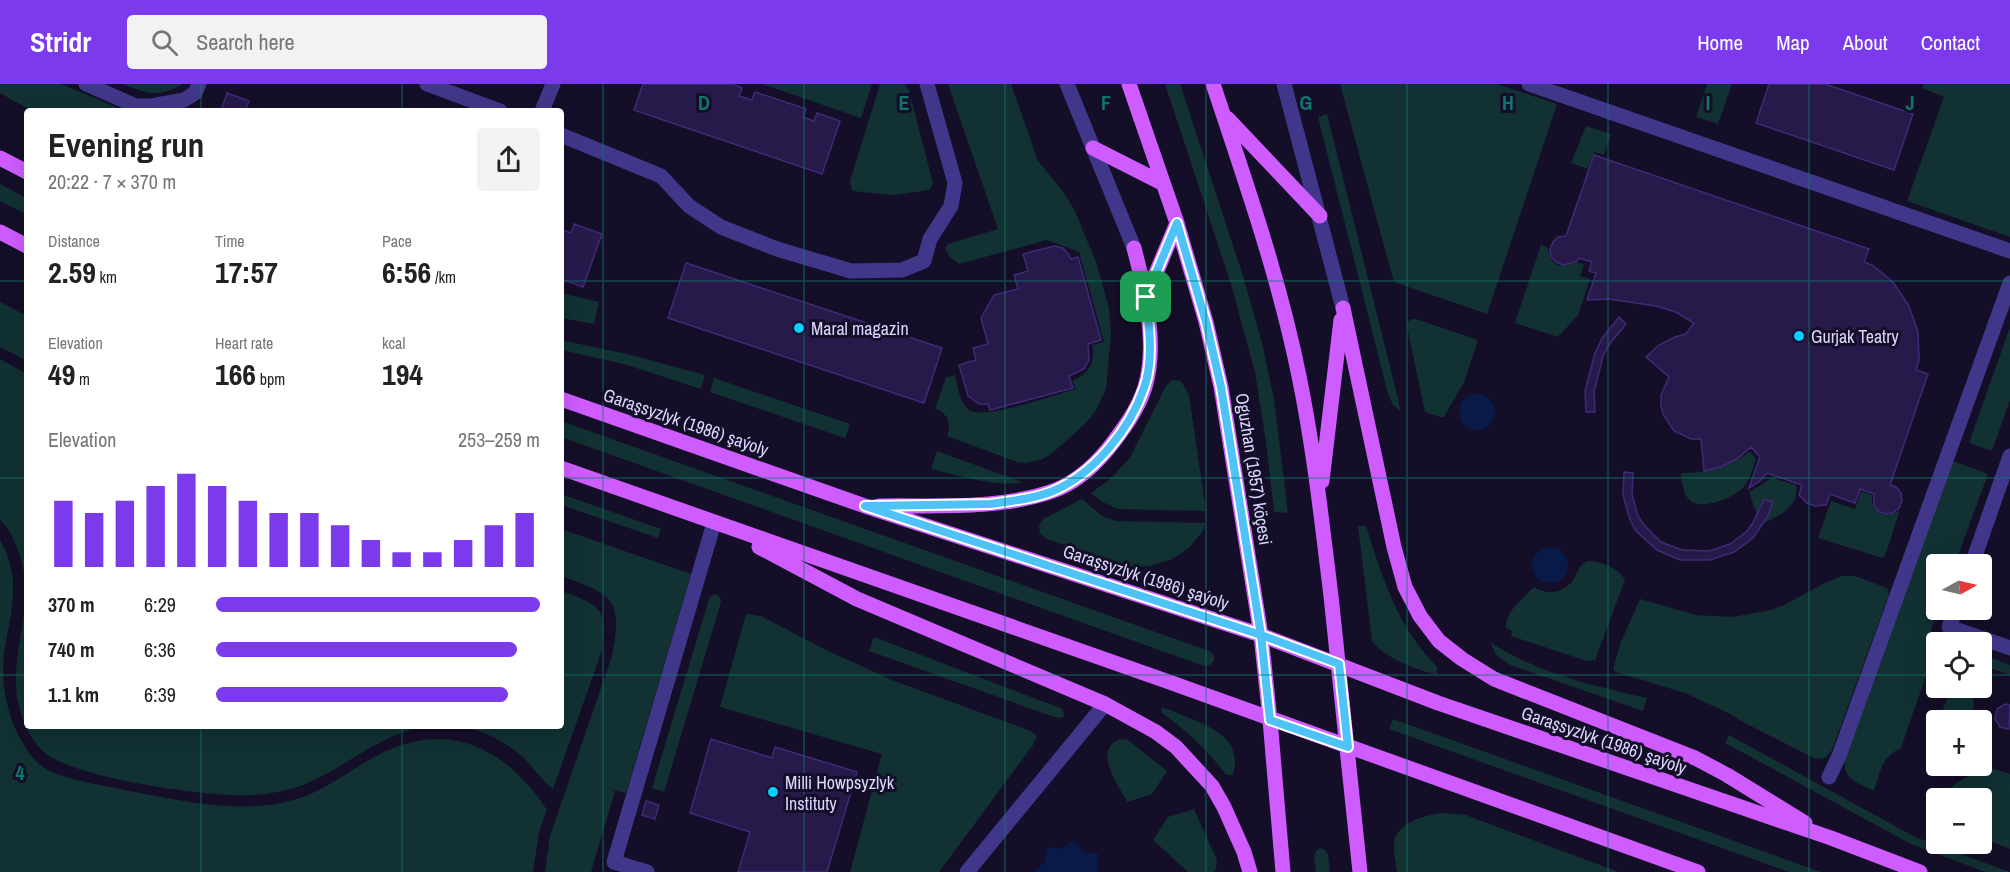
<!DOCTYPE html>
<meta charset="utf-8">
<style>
:root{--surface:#fff;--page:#f2f2f2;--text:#222;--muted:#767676;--accent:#7c3aed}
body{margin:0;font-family:"Archivo Narrow",sans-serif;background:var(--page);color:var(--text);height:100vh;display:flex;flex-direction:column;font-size:22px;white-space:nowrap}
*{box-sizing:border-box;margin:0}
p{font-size:20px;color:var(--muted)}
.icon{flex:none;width:33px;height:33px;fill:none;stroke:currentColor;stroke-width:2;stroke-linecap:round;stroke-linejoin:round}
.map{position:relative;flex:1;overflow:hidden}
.details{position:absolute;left:24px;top:24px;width:540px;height:621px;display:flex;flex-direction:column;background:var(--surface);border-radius:6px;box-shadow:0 6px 24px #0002}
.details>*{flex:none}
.needle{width:39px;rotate:82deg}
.fabs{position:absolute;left:1926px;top:470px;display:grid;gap:12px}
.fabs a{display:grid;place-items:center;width:66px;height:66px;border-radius:6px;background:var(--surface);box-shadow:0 6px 24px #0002;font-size:30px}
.pin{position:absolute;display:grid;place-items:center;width:51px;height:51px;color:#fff;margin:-26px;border-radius:12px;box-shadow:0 3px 9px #0006}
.round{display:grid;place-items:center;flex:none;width:63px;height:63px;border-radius:6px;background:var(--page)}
.overview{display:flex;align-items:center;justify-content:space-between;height:102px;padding:0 24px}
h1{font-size:33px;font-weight:800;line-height:45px}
.metrics{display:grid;grid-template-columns:repeat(3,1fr);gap:9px;height:102px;padding:6px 24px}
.metrics div{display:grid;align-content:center}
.metrics b{font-size:30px;font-weight:800}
.metrics small{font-size:16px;font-weight:400}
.metrics p{font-size:16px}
.chart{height:168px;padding:12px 24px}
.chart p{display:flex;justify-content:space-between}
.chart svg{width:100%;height:108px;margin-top:6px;stroke:var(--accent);stroke-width:6}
ul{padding:0 24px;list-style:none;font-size:20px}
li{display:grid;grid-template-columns:96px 72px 1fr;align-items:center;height:45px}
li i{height:15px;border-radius:8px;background:var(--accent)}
header{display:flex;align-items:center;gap:36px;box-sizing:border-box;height:84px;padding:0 30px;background:var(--accent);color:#fff}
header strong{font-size:28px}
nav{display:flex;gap:33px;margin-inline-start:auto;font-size:21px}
.search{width:420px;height:54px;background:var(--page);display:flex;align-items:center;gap:15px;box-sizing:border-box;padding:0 21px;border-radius:6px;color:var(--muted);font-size:22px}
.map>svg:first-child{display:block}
</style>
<header>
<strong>Stridr</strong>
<div class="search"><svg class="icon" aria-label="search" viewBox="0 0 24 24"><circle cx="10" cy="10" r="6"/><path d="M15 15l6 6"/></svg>Search here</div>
<nav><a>Home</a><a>Map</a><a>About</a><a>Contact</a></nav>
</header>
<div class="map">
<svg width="2010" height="788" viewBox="0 0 2010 788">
<rect width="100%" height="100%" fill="#150e28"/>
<!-- green -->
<path fill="#113132" d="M0 0H61L126 27H32L0 9Z
M123 0H183C158 14 148 10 123 0Z
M762 0H872L861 34Z
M880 0H905L909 7 933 99 930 106 893 111 852 107 850 97Z
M948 0H1011L1038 77 1062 106 1074 125 1096 178 1109 224 1111 251 1106 305 1095 328 1084 341 1050 371 1042 375 1026 379 1017 378 947 352C952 340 948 329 935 325L946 293 955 291C958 303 959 318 969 326 984 336 1056 311 1075 305L1073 296C1088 292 1096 277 1092 261L1104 258 1079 168 1047 156 959 180 949 172 945 164 948 160 998 145Z
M1165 0H1180L1244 195 1262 259 1274 315 1288 429 1274 428 1266 358 1255 288 1231 200Z
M1340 0H1497L1557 20 1487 230 1397 199 1393 195Z
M1707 0H1732L1718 40 1696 33Z
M1924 0H2010V153L1907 117 1944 13 1922 4Z
M1327 30 1401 327 1393 321 1388 310 1318 33Z
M1586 42 1611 50 1604 71 1594 68 1588 85 1571 79Z
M0 100 27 114V131L0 117Z
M1541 161 1548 164C1553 194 1568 175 1584 180L1580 192 1590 195 1578 231 1558 253 1515 239Z
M561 209 599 218 594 240 561 234Z
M0 218 27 232V277L0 263Z
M1411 235H1416L1478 256 1464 298 1444 333H1440L1425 328 1407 243V239Z
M2010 243V316L1992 367 1969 359Z
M561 256 631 271 705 291 701 305 624 280 561 266Z
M0 275 27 290V642H425C370 652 332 699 277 708 263 711 247 712 232 711 192 710 72 693 44 668 32 658 24 641 20 626 7 583 29 539 25 496 23 478 17 461 8 445 6 441 1 438 0 434 0 424 0 404 0 393 0 354 0 314 0 275Z
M714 294 850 340 845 354 710 308Z
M1172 296 1181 297 1189 311 1206 427 1117 425 1101 417 1091 409 1109 396 1129 375 1166 302Z
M561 337 1209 567 1214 571V577L1210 581 1204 582 561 353Z
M937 367 1022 398C1003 405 952 390 931 385Z
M1750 367 1756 375C1753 383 1751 394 1745 401 1737 413 1708 424 1694 419 1683 414 1682 399 1681 389 1708 389 1729 385 1750 367Z
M1953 377 1988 390 1955 480H1936V525H1939L1929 551 1939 555 1936 558V563L1901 664C1881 673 1880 689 1874 707 1860 700 1842 695 1845 677Z
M1772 394 1796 401C1800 423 1777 434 1760 440L1749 408Z
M1861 407 1872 411C1870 429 1886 436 1900 426L1886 469 1883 474 1818 454 1831 417 1855 425Z
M561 410 661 445 658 454 561 421Z
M1082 415 1102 432 1116 437 1206 439 1202 448 1189 464 1172 475 1151 482 1129 483 1047 455 1040 450 1039 442 1043 435Z
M1358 442H1366C1383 495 1397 542 1437 583V590C1419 588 1382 572 1372 557Z
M561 445 691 490 626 709 610 705 615 707 591 788H545L550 752 612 572C623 514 613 511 561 492Z
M0 456C23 495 10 529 4 570 0 608 11 648 35 676 50 694 97 700 120 705 173 715 227 729 281 719 322 712 350 684 386 667 454 636 509 668 547 726L539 748 533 788H0Z
M1587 477C1599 476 1620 485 1625 496L1595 576 1587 577 1511 552 1512 547 1506 544C1504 529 1524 513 1534 503 1546 511 1563 510 1573 496 1578 489 1578 482 1587 477Z
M1842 492H1855L1887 504 1889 510 1832 666C1826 674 1822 677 1812 673L1741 637 1730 630 1685 609 1615 588 1613 585 1621 558 1640 515 1696 531 1732 533 1767 527 1784 521 1823 500Z
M561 507C603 522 607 524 601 569L553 705C542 697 534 684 524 674 508 659 485 647 462 642H561Z
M717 510 720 514 721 518 664 708 652 704 709 515 712 511Z
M746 530 761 532 824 565 892 596 1031 647 1037 652 1033 661 939 788H850L882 670 720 623Z
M874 553 1060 624 1063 626 1064 633 1057 634 869 567Z
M1490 558C1537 589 1593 602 1647 614L1643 627 1510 581 1496 571Z
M1982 570 2010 581V591L1984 582 1982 587Z
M1951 603H1976L1973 612 1974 636H1939Z
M1161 624C1169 624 1179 630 1187 633 1214 644 1243 656 1233 691H1226C1208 666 1187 647 1162 629Z
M1393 635 1821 788H1789L1389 645Z
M1729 651 1915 753 2010 788H1985L1911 760 1725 659Z
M1120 655 1128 656 1167 687 1152 710 1127 718C1118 700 1092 666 1120 655Z
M1988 685H1994L2010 690V765L1982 754V714H1944C1951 698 1971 690 1988 685Z
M1194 725 1217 776 1216 785 1214 788H1188L1153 756 1168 733Z
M1446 729 1466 731 1476 735 1619 788H1397C1396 779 1393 768 1394 759 1397 737 1428 730 1446 729Z
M1320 764 1325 766 1328 770 1330 788H1316L1314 772 1316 767Z"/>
<!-- water -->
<path fill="#071a48" d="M1459 328a18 18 0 1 1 36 0a18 18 0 1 1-36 0Z
M1532 481a18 18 0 1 1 36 0a18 18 0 1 1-36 0Z
M1074 756 1084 768 1099 770 1097 785 1099 788H1033L1045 778 1047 763 1062 765Z"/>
<!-- building -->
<path fill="#27194a" stroke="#3f2a77" stroke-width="1.5" d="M643 0H732L742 4 739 12 752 16 755 8 806 25 803 33 814 37 817 29 840 37 822 90 634 26Z
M1769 0H1825L1913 30 1894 86 1756 39Z
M227 9 249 17 246 25 250 27H221Z
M1594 71 1869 165 1864 178 1872 181 1893 198 1909 222 1918 248 1919 276 1916 286 1928 290 1890 401 1896 403 1901 409 1902 417 1899 424 1893 429 1885 430 1878 427 1874 421V410L1860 405 1855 419 1830 410 1826 421 1815 422 1807 419 1799 411 1802 401 1767 389 1760 397 1749 404 1760 373 1751 363 1737 375 1721 383 1704 387 1701 355H1691L1674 347 1663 330 1661 321V311L1669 293 1646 273 1659 261 1675 253 1686 250 1694 239 1676 228 1656 222 1609 215 1587 216 1596 189 1589 187 1592 178 1579 174 1576 178 1563 181 1556 178 1551 173 1550 165 1553 158 1558 153 1566 152Z
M574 140 602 150 583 203 561 195V145L571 149Z
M1054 162 1063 164 1069 171 1071 175 1078 173 1101 256 1088 260 1089 276 1084 285 1069 292 1073 304 990 326 988 320H979L968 312 959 281 976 276 973 264 988 260 981 234 994 211 1018 205 1014 191 1028 187 1023 170Z
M686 179 942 264 924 319 668 234Z
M1619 233 1626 240 1611 258 1603 272 1594 308 1595 328H1586L1585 307 1595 269 1603 253Z
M1624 388 1633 389 1632 410 1638 432 1644 441 1661 458 1682 466 1709 467 1730 460 1746 448 1753 439 1764 415 1773 418 1768 432 1753 454 1734 468 1710 476H1680L1657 466 1636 447 1630 436 1623 411Z
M2005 620 2010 621 2009 645 2000 643 1995 635 1997 625Z
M711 655 772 674 775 663 857 688 827 788H738L750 748 690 729Z
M646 717 659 721 655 735 642 731Z"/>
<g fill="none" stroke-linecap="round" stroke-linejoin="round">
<!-- minor -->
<path stroke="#40378a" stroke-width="15" d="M86 0 136 22H151L184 16 195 9 199 0
M427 0 500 27
M1067 0 1134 164
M1284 0 1343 224
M1529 0 2010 167
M542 27 553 0
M561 51 661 92 689 122 721 143 777 165 851 187 902 186 924 177 930 155 951 122 955 99 927 0
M1972 480 2010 372
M1956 525 1949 543 2010 564
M1829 693 1839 672 2010 199
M647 788 614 778 714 439
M967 788 1105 620"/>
<!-- major -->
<path stroke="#cf5cff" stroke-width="15" d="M1129 0 1177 139 1206 238 1221 303 1261 551 1270 636 1283 788
M1213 0C1245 96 1279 193 1299 292 1314 365 1322 439 1331 512 1341 604 1351 696 1360 788
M1227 34 1320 132
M1093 64 1162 99
M0 74 27 88
M0 148 27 162
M1146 213 1177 139
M1343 224 1394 463 1405 503 1420 532 1439 557 1462 575 1494 595 1695 674 1727 691 1805 739
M561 315 865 422 1261 551 1438 619 1831 754 1920 788
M561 384 1172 599 1698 788
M1322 397 1341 236
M879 422C935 421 996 426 1050 408 1072 401 1093 383 1108 365 1122 347 1138 326 1145 303 1158 260 1145 206 1134 164
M759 463 857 515 1105 620 1156 648 1176 663 1212 702 1224 723 1244 768 1250 788"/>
</g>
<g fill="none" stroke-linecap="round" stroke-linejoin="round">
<!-- route casing -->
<g stroke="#fff" stroke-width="12">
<path id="route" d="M1146 213 1177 139 1206 238 1221 303 1261 551 1270 636 1348 663 1339 580 1261 551 865 422 990 420C1011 417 1033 415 1053 407 1094 390 1130 345 1144 304 1154 276 1149 242 1146 213"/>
</g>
<!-- route -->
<use href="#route" stroke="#4fc3f7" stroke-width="8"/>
</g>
<!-- grid -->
<path fill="none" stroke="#0f766e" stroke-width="1.5" stroke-opacity="0.55" d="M201 0V27M402 0V27M603 0V788M804 0V788M1005 0V788M1206 0V788M1407 0V788M1608 0V788M1809 0V788M0 197H27M561 197H2010M0 394H27M561 394H2010M0 591H27M561 591H1936M1982 591H2010M201 642V788M402 642V788"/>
<!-- markers -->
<g fill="#01d1ff" stroke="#150e28" stroke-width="2">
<circle cx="799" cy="244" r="6"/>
<circle cx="1799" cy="252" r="6"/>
<circle cx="773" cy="708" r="6"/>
</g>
<g text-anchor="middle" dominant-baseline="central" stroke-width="6" stroke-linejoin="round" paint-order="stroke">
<!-- poi labels -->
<g font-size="18" fill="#ddd5ff" stroke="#150e28" text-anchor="start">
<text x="811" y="244">Maral magazin</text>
<text x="1811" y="252">Gurjak Teatry</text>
<text x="785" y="698">Milli Howpsyzlyk<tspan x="785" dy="21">Instituty</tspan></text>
</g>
<!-- street labels -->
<g font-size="18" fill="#ddd5ff" stroke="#150e28">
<text transform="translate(686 338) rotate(19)">Garaşsyzlyk (1986) şaýoly</text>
<text transform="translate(1254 385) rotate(81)">Oguzhan (1957) köçesi</text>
<text transform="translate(1146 493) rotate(18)">Garaşsyzlyk (1986) şaýoly</text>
<text transform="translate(1604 656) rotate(19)">Garaşsyzlyk (1986) şaýoly</text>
</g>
</g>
<g font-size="20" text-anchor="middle" font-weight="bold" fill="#0f766e" stroke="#150e28" stroke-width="6" stroke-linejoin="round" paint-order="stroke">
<text x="704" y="26">D</text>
<text x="904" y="26">E</text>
<text x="1106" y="26">F</text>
<text x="1306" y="26">G</text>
<text x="1508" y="26">H</text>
<text x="1708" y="26">I</text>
<text x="1910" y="26">J</text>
<text x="20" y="696">4</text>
</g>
</svg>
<div class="fabs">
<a><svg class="needle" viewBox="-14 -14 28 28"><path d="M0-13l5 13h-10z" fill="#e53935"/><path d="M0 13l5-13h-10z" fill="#767676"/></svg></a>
<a><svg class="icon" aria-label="locate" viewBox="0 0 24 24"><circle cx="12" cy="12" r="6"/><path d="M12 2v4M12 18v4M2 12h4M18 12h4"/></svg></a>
<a>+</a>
<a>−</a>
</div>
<div class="pin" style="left:1146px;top:213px;background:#1e9e55"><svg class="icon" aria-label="arrive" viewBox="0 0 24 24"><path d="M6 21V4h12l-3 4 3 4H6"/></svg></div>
<section class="details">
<div class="overview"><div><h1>Evening run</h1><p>20:22 · 7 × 370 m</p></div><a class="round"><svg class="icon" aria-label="share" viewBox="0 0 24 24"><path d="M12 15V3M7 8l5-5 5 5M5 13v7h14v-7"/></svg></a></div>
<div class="metrics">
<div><p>Distance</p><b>2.59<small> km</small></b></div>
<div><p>Time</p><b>17:57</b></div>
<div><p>Pace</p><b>6:56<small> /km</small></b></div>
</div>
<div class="metrics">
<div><p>Elevation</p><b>49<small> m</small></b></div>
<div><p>Heart rate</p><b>166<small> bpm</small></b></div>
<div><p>kcal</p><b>194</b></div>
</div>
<div class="chart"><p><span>Elevation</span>253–259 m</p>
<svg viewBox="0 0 160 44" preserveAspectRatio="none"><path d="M5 44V17M15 44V22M25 44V17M35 44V11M45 44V6M55 44V11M65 44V17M75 44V22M85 44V22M95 44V27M105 44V33M115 44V38M125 44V38M135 44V33M145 44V27M155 44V22"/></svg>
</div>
<ul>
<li><b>370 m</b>6:29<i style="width:100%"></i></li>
<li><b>740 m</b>6:36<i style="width:93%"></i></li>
<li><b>1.1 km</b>6:39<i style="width:90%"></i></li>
</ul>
</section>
</div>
